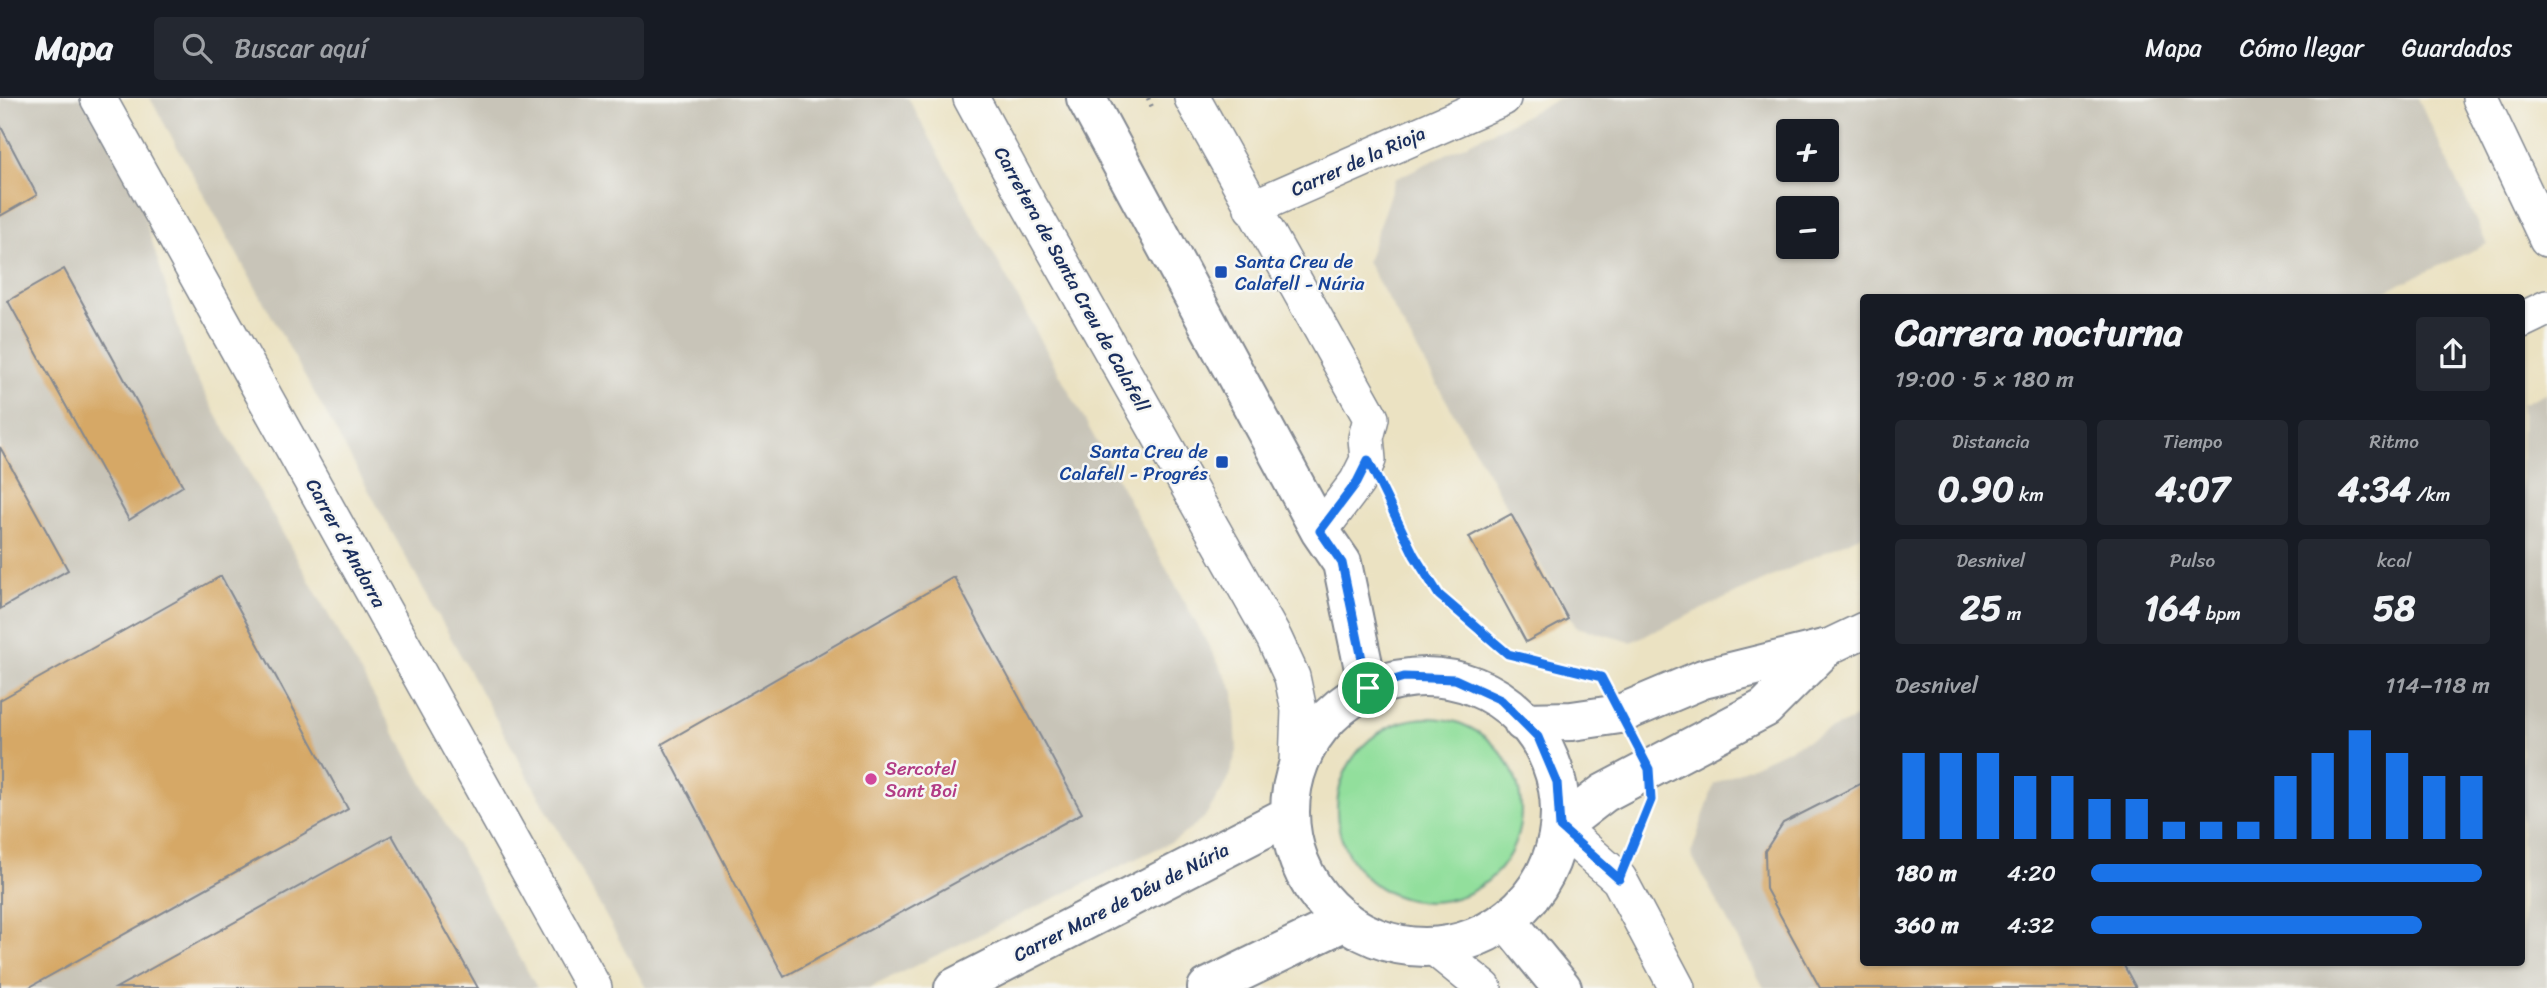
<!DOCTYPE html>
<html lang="es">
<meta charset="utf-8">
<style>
:root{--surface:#171b24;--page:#242831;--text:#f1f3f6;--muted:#9ea1a6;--line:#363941;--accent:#1a73e8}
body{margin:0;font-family:Sriracha,sans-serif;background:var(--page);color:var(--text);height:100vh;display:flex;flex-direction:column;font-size:26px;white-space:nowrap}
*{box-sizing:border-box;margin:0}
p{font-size:23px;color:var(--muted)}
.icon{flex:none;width:38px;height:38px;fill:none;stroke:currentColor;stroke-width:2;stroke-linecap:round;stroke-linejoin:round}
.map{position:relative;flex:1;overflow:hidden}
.panel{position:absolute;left:1860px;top:196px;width:665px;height:672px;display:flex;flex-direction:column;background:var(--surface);border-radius:7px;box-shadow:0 2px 5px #0004}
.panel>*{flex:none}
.fabs{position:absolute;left:1776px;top:21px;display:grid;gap:14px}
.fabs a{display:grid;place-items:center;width:63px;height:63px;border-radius:7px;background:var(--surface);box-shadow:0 2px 5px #0004;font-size:35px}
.pin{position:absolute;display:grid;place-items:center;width:60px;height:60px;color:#fff;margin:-30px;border:4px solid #fff;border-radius:50%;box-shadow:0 2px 7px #0007}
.round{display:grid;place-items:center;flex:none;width:74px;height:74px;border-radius:7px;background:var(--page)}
.head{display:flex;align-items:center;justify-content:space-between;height:119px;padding:0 35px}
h1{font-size:38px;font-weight:800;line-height:52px}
.metrics{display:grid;grid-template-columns:repeat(3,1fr);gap:10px;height:119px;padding:7px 35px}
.metrics div{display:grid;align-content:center;border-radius:7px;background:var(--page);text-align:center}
.metrics b{font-size:35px;font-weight:800}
.metrics small{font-size:19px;font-weight:400}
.metrics p{font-size:19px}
.chart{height:196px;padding:14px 35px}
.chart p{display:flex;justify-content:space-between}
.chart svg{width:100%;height:126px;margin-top:7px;stroke:var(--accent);stroke-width:6}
ul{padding:0 35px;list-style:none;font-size:23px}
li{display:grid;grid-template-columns:112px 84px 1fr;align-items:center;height:52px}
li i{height:18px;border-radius:9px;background:var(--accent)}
header{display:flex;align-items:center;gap:42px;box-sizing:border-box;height:98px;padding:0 35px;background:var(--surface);border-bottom:2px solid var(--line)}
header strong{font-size:33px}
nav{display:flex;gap:38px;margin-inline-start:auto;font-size:24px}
.search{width:490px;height:63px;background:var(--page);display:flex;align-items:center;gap:18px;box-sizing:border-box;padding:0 24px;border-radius:7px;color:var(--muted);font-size:26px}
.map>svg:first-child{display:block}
</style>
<header>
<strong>Mapa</strong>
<div class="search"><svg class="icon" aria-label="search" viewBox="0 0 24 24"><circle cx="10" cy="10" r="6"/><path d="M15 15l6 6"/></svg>Buscar aquí</div>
<nav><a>Mapa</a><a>Cómo llegar</a><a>Guardados</a></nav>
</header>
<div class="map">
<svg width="2547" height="890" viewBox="0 0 2547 890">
<rect width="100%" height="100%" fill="#f6f6f2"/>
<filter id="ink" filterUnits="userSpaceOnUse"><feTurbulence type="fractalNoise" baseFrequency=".0143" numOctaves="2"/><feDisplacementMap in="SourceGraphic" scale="14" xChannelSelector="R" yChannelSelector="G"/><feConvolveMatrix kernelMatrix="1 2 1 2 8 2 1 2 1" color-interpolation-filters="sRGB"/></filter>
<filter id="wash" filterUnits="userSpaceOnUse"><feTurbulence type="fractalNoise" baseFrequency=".00686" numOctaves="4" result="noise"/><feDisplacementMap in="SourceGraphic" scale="28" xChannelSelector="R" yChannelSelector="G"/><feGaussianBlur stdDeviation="1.57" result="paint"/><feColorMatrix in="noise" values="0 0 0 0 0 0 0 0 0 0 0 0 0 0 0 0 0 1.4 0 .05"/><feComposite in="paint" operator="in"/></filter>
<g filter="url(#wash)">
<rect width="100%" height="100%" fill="#ebe2c2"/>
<!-- industrial -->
<path fill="#c8c4b8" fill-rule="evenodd" d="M0 0H108L191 271 537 890H0Z
M150 0H908L1234 594 1237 653 1227 684 1204 720 1177 741 869 890H646Z
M1561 0H2418L2487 146 2371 199 1864 200V436L1631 544 1576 529 1367 164 1395 81ZM1788 33H1827V72H1788ZM1788 110H1827V149H1788Z
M2547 294V890H1764L1691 756 1714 686 1864 616V864H2522V306Z"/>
<!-- green -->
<path fill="#92df9c" stroke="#56877d" stroke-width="2" d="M1337 712a92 92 0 1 1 184 0a92 92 0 1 1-184 0Z"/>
<g id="blocks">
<!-- building -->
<path fill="#d6a866" d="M0 27 37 97 0 118Z
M64 171 183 388 129 422 8 203Z
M0 349 68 472 0 511Z
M1511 416 1568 521 1526 544 1469 439Z
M221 478 348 711 28 890H0V602Z
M954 479 1082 715 784 879 662 646Z
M1864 684V864H2122L2136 890H1820L1766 791 1765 753 1783 725Z
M392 737 478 890H116Z"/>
</g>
</g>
<g filter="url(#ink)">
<use href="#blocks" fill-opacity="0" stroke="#838890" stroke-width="2"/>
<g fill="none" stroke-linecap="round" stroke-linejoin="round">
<!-- minor casing -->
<g stroke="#838890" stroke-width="38">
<path id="minor" d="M98 0 594 890
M971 0 1029 107 1274 540 1292 579 1299 612 1297 666
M1192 0 1371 320 1366 340 1368 362 1357 384 1320 433
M2480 0 2547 141
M1252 110 1503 0
M2522 222 2547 210
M1824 551 1864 532
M1560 729 1619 781 1677 890
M1432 848 1484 890"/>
</g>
<!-- tertiary casing -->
<g stroke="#838890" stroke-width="42">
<path id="tertiary" d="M1086 0 1320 433 1342 465 1368 590
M1290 714a135 135 0 1 1 270 0a135 135 0 1 1-270 0Z
M1523 624 1572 623 1620 616 1703 581 1824 551
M1560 729 1604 695 1765 610 1824 551
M1508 824 1562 890
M954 890 1288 718
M1207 890 1343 824"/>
</g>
<!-- path -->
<path stroke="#838890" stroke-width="4.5" stroke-dasharray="2 5" stroke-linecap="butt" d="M1148 0 1152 9
M1389 405 1414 457 1439 497 1508 556 1592 576
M1634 743 1643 722"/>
<!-- minor -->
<use href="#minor" stroke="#fff" stroke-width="35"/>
<!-- tertiary -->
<use href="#tertiary" stroke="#fff" stroke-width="38"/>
</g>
</g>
<g fill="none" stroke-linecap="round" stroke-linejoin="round" filter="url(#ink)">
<!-- route casing -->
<g stroke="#fff" stroke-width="14">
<path id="route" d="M1368 362 1414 457 1439 497 1508 556 1601 579 1649 671 1651 702 1619 781 1560 729 1557 684 1538 639 1501 602 1455 581 1404 579 1368 590 1342 465 1320 433 1357 384Z"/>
</g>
<!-- route -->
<use href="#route" stroke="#1a73e8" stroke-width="9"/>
</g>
<!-- markers -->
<g fill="#1a4fb4" stroke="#f6f6f2" stroke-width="2.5">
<rect x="1214" y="167" width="14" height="14" rx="3.5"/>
<rect x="1215" y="357" width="14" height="14" rx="3.5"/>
</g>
<circle fill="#d1479c" stroke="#f6f6f2" stroke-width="2.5" cx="871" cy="681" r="7"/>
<g text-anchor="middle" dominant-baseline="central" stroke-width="5" stroke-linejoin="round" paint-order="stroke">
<!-- street labels -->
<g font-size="19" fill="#1b2f5e" stroke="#f6f6f2">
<text transform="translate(1358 63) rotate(-24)">Carrer de la Rioja</text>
<text transform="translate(1072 181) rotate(61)">Carretera de Santa Creu de Calafell</text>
<text transform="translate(346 445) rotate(61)">Carrer d'Andorra</text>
<text transform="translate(1121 804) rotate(-27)">Carrer Mare de Déu de Núria</text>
</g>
<!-- transit labels -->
<g font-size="19" fill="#164399" stroke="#f6f6f2" text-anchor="start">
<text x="1235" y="163">Santa Creu de<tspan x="1235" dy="22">Calafell - Núria</tspan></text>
<text x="1208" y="353" text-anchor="end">Santa Creu de<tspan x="1208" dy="22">Calafell - Progrés</tspan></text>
</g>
<!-- hotel labels -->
<g font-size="19" fill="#b23c85" stroke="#f6f6f2" text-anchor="start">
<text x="885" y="670">Sercotel<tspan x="885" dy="22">Sant Boi</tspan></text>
</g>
</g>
</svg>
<div class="fabs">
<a>+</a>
<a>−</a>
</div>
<div class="pin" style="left:1368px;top:590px;background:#1e9e55"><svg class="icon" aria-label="arrive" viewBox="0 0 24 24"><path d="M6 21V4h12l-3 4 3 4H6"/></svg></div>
<section class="panel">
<div class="head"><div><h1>Carrera nocturna</h1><p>19:00 · 5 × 180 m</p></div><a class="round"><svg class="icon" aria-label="share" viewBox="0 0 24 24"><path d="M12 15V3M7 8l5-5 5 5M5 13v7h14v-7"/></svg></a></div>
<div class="metrics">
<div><p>Distancia</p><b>0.90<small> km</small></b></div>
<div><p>Tiempo</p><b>4:07</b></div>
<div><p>Ritmo</p><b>4:34<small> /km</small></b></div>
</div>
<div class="metrics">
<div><p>Desnivel</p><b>25<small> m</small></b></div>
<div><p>Pulso</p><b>164<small> bpm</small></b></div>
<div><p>kcal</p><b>58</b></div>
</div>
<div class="chart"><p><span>Desnivel</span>114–118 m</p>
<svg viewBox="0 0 160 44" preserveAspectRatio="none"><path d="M5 44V14M15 44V14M25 44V14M35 44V22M45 44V22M55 44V30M65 44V30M75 44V38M85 44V38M95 44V38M105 44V22M115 44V14M125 44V6M135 44V14M145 44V22M155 44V22"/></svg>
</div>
<ul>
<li><b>180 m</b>4:20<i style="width:98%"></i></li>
<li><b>360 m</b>4:32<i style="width:83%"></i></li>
</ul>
</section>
</div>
